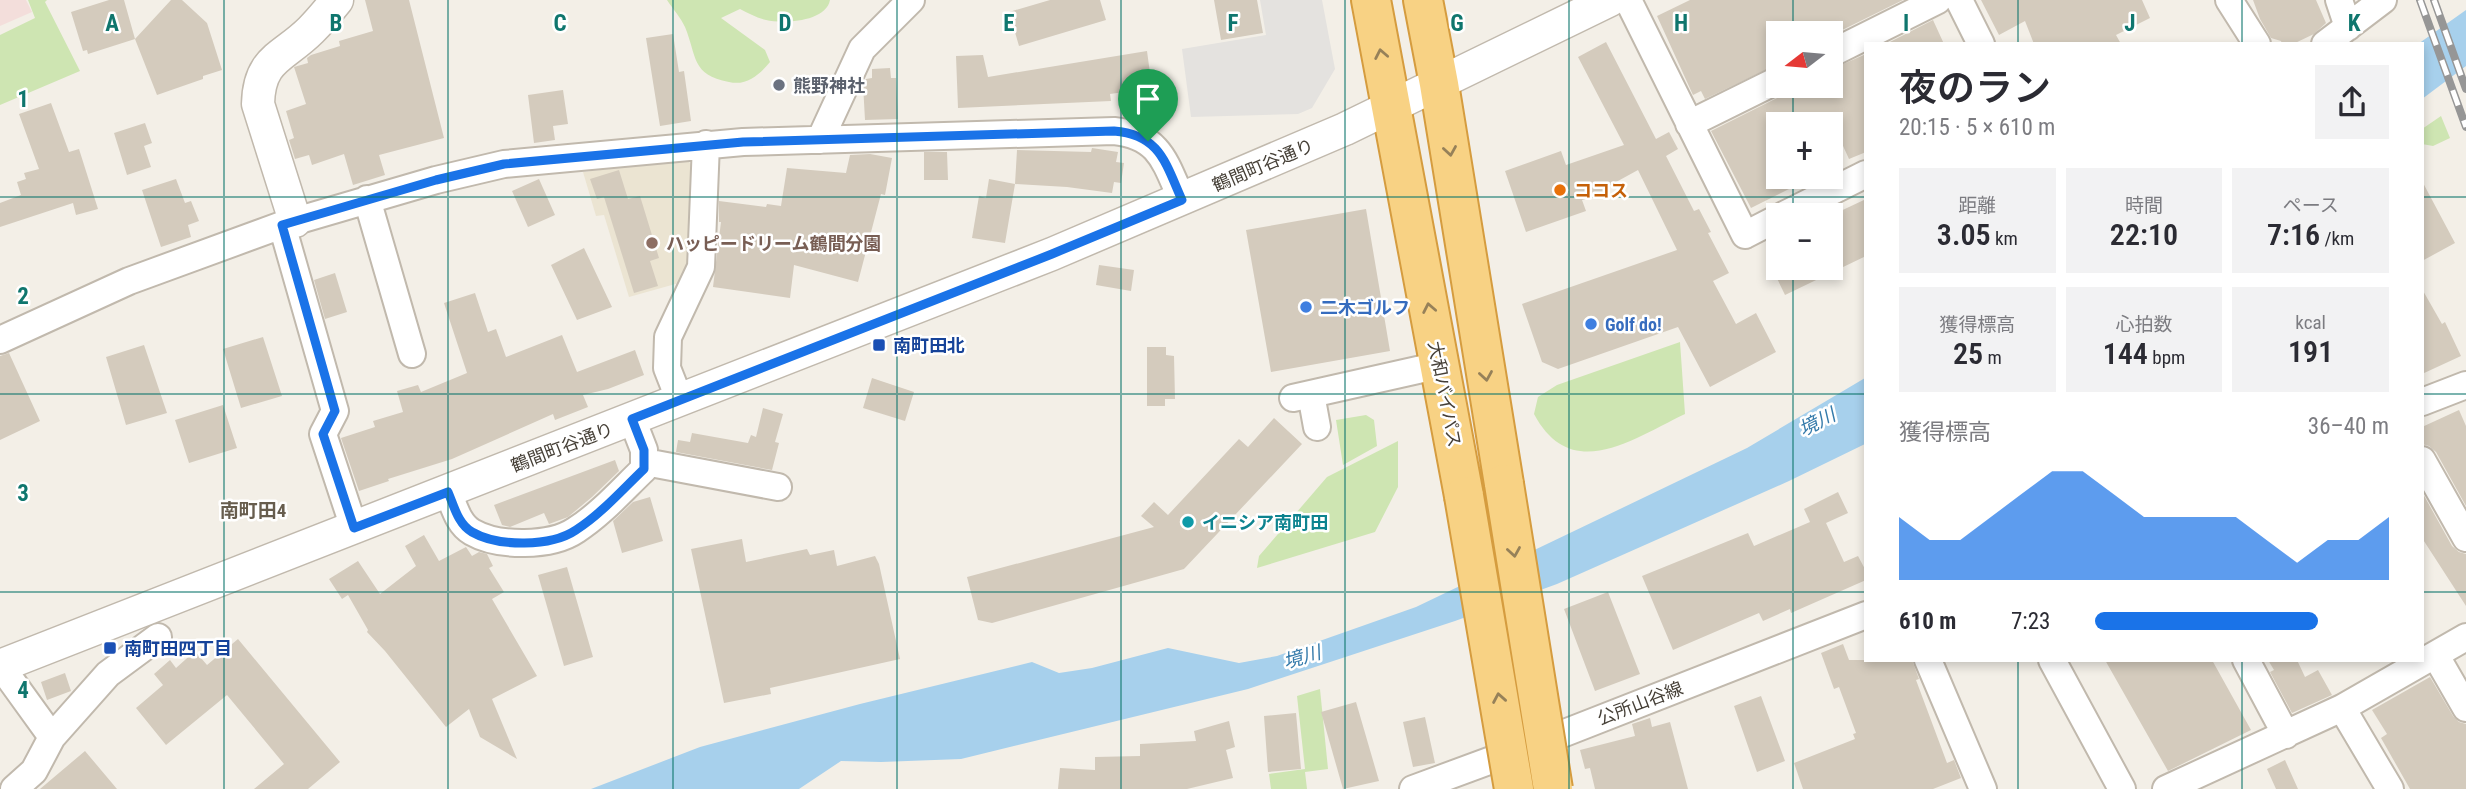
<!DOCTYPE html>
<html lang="ja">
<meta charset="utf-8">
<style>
:root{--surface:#fff;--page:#f2f2f3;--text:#2b2b33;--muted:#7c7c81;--accent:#1a73e8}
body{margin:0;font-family:"Roboto Condensed","Noto Sans JP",sans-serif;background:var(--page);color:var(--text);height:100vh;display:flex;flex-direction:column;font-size:26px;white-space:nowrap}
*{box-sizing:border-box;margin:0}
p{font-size:23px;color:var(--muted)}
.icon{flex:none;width:38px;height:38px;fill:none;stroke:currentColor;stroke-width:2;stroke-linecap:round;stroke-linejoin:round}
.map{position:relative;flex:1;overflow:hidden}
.panel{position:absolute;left:1864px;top:42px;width:560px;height:620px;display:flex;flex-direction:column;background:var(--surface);border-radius:0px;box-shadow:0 4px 10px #0003}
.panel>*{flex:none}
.needle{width:46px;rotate:254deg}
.tools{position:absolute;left:1766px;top:21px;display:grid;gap:14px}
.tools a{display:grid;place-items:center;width:77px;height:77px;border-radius:0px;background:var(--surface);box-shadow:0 4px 10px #0003;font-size:35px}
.pin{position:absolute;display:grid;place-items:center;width:60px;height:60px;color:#fff;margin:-72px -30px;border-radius:50% 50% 50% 0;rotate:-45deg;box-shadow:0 0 7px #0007}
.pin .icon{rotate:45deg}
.round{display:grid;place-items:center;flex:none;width:74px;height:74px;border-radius:0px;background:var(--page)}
.summary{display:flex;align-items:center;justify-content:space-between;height:119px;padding:0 35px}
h1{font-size:38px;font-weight:600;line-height:52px}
.figures{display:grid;grid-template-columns:repeat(3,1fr);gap:10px;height:119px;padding:7px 35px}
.figures div{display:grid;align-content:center;border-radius:0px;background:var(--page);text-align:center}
.figures b{font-size:30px;font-weight:600}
.figures small{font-size:19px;font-weight:400}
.figures p{font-size:19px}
.chart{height:196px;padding:14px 35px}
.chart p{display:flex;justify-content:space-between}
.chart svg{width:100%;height:126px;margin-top:7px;fill:var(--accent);opacity:.7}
ul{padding:0 35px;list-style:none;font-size:23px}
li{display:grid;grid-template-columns:112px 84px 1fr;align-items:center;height:52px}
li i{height:18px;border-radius:9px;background:var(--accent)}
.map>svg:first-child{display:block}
</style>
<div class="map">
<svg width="2466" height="789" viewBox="0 0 2466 789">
<rect width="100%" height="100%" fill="#f3efe7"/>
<!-- education -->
<path fill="#ebe4d2" d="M687 160 694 167 691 270 686 281 629 297 604 215 596 216 583 172Z"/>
<!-- medical -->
<path fill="#f3dedb" d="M0 0H26L32 12 0 26Z"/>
<!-- green -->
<path fill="#cee5b2" d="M28 0H47L45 2 80 71 0 105V35L35 18Z
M667 0H830C826 22 783 24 766 20 757 18 748 13 740 9L721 18 765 50 770 62C759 75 747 86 729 82 691 75 697 56 685 27 681 18 673 9 667 0Z
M2441 116 2450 138 2433 146 2422 144V129Z
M1680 342 1685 414C1634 438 1572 485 1534 414L1538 397 1557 385Z
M1366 415 1374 420 1377 446 1343 465 1336 420Z
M1398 441V487L1375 532 1257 568 1259 556 1327 477Z
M1320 689 1328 769 1305 772 1307 789H1271L1269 774 1305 769 1297 696Z"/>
<!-- parking -->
<path fill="#e4e2df" d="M1260 0H1322L1335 69 1312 108 1298 114 1191 117 1182 49 1266 35Z"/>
<!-- water -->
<path fill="#a7d0ec" d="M2466 10V66L2422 99V44H2418Z
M1865 378V444L1789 481 1557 584 1455 621 1248 689 961 759 881 762 841 761 799 789H591L700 747 860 704 1032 662 1059 673 1092 668 1168 648 1239 663 1277 656 1416 607 1747 448Z"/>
<!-- building -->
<path fill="#d4cbbd" d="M109 0H124L135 39 171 0H182L207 23 222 70 203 76V79L157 95 135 39 88 54 87 50 83 51 71 12Z
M365 0H409L444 138 379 155 385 175 353 185 344 154 312 165 309 155 295 159 289 140 294 138 286 111 306 104 294 67 308 63 307 58 311 55 340 46 339 41 373 31Z
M1050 0H1100L1106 20 1019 46 1009 12Z
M1214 0H1257L1263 33 1221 40Z
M1690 0H1903L1830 36V33H1778V64L1705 99 1701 91 1693 95 1657 16Z
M1981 0H2142L2150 18 2116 35 2121 44H2034L2025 21 1999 35Z
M2253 0H2316L2326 23 2314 34 2293 44H2282L2281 41 2271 38 2260 19Z
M1933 20 1944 44H1886Z
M673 34 679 72 684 71 691 121 660 126 646 38Z
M1606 42 1656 139 1669 132 1678 149 1666 156 1694 211 1699 209 1711 232 1708 233 1729 273 1713 281 1736 324 1756 313 1776 352 1710 387 1678 327 1558 369 1542 362 1522 304 1677 250 1638 170 1607 187 1609 191 1582 200 1586 211 1526 232 1505 171 1561 151 1566 165 1624 145 1578 57Z
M1147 51 1152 88 1110 94 1111 101 958 108 956 56 983 55 988 77Z
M1866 54V152L1849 159 1833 124H1778V177H1813L1751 208 1711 131 1785 94 1796 86H1830V70Z
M890 68 891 78H896L898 119 865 120 863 84 866 79 872 78V69Z
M563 90 568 124 553 126 555 140 534 143 528 95Z
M51 103 69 152 79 149 98 209 76 215 73 203 0 227V203L21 195 17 182 26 179 24 173 39 169 19 114Z
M145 123 152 143 144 146 151 167 127 175 114 133Z
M1092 148 1118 152 1116 162 1124 163 1121 183 1114 182 1112 193 1067 187 1015 184 1005 243 972 238 979 196 986 198 989 179 1015 184 1017 150 1091 152Z
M924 152H947L948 180H924Z
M870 154 892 158 885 195 881 194 858 282 794 265 790 298 713 287 721 222H719V201L766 207 767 204 781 206 787 168 846 173 850 155Z
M619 170 628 199 640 196 659 258 650 261 658 286 634 293 604 197 597 199 590 179Z
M176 179 185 203 191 201 199 221 188 225 191 237 161 247 142 190Z
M539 179 555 215 528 227 512 191Z
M2422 181 2455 243 2422 261Z
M1866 199V256L1785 295 1772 268H1830V216Z
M1366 209 1390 351 1271 372 1246 230Z
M584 248 612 307 577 320 551 265Z
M1099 265 1134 270 1131 291 1096 285Z
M335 273 347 312 325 319 314 280Z
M2422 289 2442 324 2445 322 2461 356 2422 374Z
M475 293 488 332 496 329 506 357 562 335 577 372 635 350 644 375 608 389 583 395 588 407 555 420 553 414 452 459 388 479 389 481 359 491 341 438 375 427 373 421 403 412 397 391 418 385 421 392 467 373 444 303Z
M263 337 282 396 241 408 223 349Z
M144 345 167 413 126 425 106 357Z
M1147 347H1166V355L1174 356 1175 399H1165V406H1147Z
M9 353 40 421 0 440V356Z
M872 378 914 392 905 421 863 408Z
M223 405 237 448 189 463 175 420Z
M763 408 783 414 775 442 779 443 772 470 676 452 678 440 690 442 692 433 748 443 751 435 756 437Z
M2459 410 2466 426V506L2436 452 2429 446 2422 444V427Z
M1274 418 1302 444 1184 569 992 623 978 620 967 577 1154 527 1141 516 1154 502 1168 515 1239 439 1248 447Z
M615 460 619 471 592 497 568 517 549 524 544 513 510 527 502 525 494 505Z
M1838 492 1848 513 1826 523 1844 562 1858 556 1866 571V580L1791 613 1790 609 1763 621 1759 613 1673 650 1642 576 1748 533 1754 546 1810 522 1804 509Z
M2422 492 2452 546 2459 552 2466 554V606L2422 538Z
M650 497 663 541 622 553 613 521 633 502Z
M424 535 439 561 466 547 472 556 479 552 487 554 493 566 489 568 504 592 492 599 537 676 492 699 517 759 480 737 469 709 446 727 385 651 367 632 368 630 348 595 342 599 329 579 358 561 380 594 416 566 405 546Z
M742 539 746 562 807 549 810 555 834 550 837 566 875 556 879 564 900 659 770 688 771 694 724 703 691 549Z
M567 567 593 657 564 666 538 575Z
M1608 592 1640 674 1595 691 1564 609Z
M238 639 340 762 308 789H254L284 764 227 695 166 745 136 708 163 685 154 674 170 660 176 668 195 651 207 665Z
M1843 644 1849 660H1912L1919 679 1916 680 1947 763 1954 760 1961 778 1933 789H1803L1794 763 1855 739 1853 734 1856 733 1839 687 1834 689 1821 653Z
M2105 660H2212L2251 730 2168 771Z
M2268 660H2297L2305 677 2318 670 2332 695 2292 713 2270 672 2274 670Z
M65 673 71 691 47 700 41 682Z
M2430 677 2453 716 2459 722 2466 724V789H2410L2381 738 2387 734 2372 710Z
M1761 696 1785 761 1757 772 1734 706Z
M1356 702 1379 781 1343 789 1321 712Z
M1296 713 1301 769 1268 772 1264 716Z
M1425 717 1435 763 1413 767 1403 722Z
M1650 718 1652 727 1670 722 1688 789H1595L1590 768 1585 769 1580 750 1635 736 1632 724Z
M1229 721 1235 747 1226 750 1233 778 1187 789H1058L1060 768 1095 770V757L1140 756V744L1196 741 1194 731Z
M85 751 117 789H40Z
M2285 760 2298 789H2276L2267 769Z"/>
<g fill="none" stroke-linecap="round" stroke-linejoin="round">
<!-- minor casing -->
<g stroke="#c1b9ad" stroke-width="30">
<path id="minor" d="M1628 0 1745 235 1778 218
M1959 0 1981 44
M2229 0 2257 44
M2339 0 2348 27
M2325 44 2383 0
M1830 54 1938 0
M1689 124 1778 80
M820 140 862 49 911 0
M367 199 412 354
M1784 215 1866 174
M282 225 335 411 323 434 354 528
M0 340 129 281 282 225 436 180 504 164 743 142 1114 131C1160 136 1165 162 1182 200
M1311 394 1317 427
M1293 398 1440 365
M680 401 667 368 668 337 701 267 706 144
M2422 402 2466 385
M2422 460 2466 538
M645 462 778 487
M448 492C454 506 458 524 472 532 498 547 551 547 576 530 601 514 622 490 644 469V450L632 419
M2436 656 2466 708
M1928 660 1983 789
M2052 660 2122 789
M2246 660 2286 735
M0 665 52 737
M2342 708 2390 789
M14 789 34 771 52 737 108 674 158 637
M1413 789 1562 734 1866 615
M2166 789 2342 708 2466 637"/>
</g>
<!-- tertiary casing -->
<g stroke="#c1b9ad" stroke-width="35">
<path id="tertiary" d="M295 221 258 104C259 58 283 58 311 30 320 21 329 10 337 0
M0 666 1052 254 1345 129 1610 0"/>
</g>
<!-- trunk casing -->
<g stroke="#d59c3f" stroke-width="42">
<path id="trunk" d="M1371 0 1464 496
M1423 0 1439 84 1504 484"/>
</g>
<!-- minor -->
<use href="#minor" stroke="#fff" stroke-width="26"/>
<!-- tertiary -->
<use href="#tertiary" stroke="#fff" stroke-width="32"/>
<!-- trunk -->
<use href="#trunk" stroke="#f8d284" stroke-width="38"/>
<!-- rail casing -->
<g stroke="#969696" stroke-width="8">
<path id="rail" d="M2420 0 2466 127
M2434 0 2466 89"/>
</g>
<!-- rail -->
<use href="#rail" stroke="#fff" stroke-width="5" stroke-dasharray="16" stroke-linecap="butt"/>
<!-- trunk-bridge casing -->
<g stroke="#d59c3f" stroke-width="42" stroke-linecap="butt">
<path id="trunk-bridge" d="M1504 484 1553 789
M1464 496 1514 789"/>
</g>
<!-- trunk-bridge -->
<use href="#trunk-bridge" stroke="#f8d284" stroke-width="38"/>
</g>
<!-- one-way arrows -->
<defs><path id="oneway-chevron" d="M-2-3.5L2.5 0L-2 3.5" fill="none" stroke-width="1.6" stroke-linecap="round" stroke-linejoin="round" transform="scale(1.75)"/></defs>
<g stroke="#968159">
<use href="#oneway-chevron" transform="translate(1381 54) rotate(-101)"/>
<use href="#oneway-chevron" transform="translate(1450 151) rotate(81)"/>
<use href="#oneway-chevron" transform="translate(1429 308) rotate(-101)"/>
<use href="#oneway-chevron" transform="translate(1486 376) rotate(81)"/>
<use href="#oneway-chevron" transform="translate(1514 552) rotate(81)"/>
<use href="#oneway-chevron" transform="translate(1499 698) rotate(-100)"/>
</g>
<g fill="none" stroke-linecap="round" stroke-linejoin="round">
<!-- route casing -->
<g stroke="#fff" stroke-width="14">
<path id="route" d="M1114 131C1160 135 1165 162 1182 200L1052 254 632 419 644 450V469C622 490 601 514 576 530 551 547 498 547 472 532 458 524 454 506 448 492L354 528 323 434 335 411 282 225 436 180 504 164 743 142Z"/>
</g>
<!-- route -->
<use href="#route" stroke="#1a73e8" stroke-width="9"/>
</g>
<!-- grid -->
<path fill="none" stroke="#0f766e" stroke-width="2" stroke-opacity="0.55" d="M224 0V789M448 0V789M673 0V789M897 0V789M1121 0V789M1345 0V789M1569 0V789M1793 0V33M2018 0V44M2242 0V44M1793 86V124M1793 177V215M0 197H1866M2422 197H2466M1793 268V789M0 394H1866M2422 394H2466M0 592H1866M2422 592H2466M2018 660V789M2242 660V789"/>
<!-- markers -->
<circle fill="#6b7280" stroke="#fff" stroke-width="2.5" cx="779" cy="85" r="7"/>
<circle fill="#e8710a" stroke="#fff" stroke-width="2.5" cx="1560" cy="190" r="7"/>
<circle fill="#8d6e63" stroke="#fff" stroke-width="2.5" cx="652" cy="243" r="7"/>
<g fill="#3f7fe0" stroke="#fff" stroke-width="2.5">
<circle cx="1306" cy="307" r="7"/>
<circle cx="1591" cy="324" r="7"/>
</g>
<g fill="#1a4fb4" stroke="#fff" stroke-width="2.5">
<rect x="872" y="338" width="14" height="14" rx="3.5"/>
<rect x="103" y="641" width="14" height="14" rx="3.5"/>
</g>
<circle fill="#0f9aa8" stroke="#fff" stroke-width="2.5" cx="1188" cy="522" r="7"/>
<g text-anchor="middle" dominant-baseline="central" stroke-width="5" stroke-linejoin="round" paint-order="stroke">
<!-- worship labels -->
<g font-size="18" font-weight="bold" fill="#5b616d" stroke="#fff" text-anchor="start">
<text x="793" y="85">熊野神社</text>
</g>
<!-- street labels -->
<g font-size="18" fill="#453f36" stroke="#fff">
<text transform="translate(1263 165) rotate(-23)">鶴間町谷通り</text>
<text transform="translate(1445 394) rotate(79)">大和バイパス</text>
<text transform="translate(562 447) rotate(-21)">鶴間町谷通り</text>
<text transform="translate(1640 703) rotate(-21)">公所山谷線</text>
</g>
<!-- food labels -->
<g font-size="18" font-weight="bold" fill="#c56008" stroke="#fff" text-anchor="start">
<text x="1574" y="190">ココス</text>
</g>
<!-- education labels -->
<g font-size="18" font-weight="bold" fill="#785e54" stroke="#fff" text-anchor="start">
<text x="666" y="243">ハッピードリーム鶴間分園</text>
</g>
<!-- shop labels -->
<g font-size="18" font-weight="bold" fill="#366cbe" stroke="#fff" text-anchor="start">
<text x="1320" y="307">二木ゴルフ</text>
<text x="1605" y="324">Golf do!</text>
</g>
<!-- transit labels -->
<g font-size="18" font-weight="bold" fill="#164399" stroke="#fff" text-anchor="start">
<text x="893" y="345">南町田北</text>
<text x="124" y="648">南町田四丁目</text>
</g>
<!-- culture labels -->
<g font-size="18" font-weight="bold" fill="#0d838f" stroke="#fff" text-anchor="start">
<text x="1202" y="522">イニシア南町田</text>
</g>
<!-- water labels -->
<g font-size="19" font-style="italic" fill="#357bab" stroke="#fff">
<text transform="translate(1817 422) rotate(-27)">境川</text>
<text transform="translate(1302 657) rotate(-16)">境川</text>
</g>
<!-- neighbourhood labels -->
<g font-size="19" font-weight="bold" fill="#675d4e" stroke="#fff">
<text x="253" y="510">南町田4</text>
</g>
</g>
<g font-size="23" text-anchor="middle" font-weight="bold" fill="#0f766e" stroke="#fff" stroke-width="5" stroke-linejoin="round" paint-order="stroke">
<text x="112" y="31">A</text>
<text x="336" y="31">B</text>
<text x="560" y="31">C</text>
<text x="785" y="31">D</text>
<text x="1009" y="31">E</text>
<text x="1233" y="31">F</text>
<text x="1457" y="31">G</text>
<text x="1681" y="31">H</text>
<text x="1906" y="31">I</text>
<text x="2130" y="31">J</text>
<text x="2354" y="31">K</text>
<text x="23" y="107">1</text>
<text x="23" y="304">2</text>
<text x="23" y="501">3</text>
<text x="23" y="698">4</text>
</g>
</svg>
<div class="tools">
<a><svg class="needle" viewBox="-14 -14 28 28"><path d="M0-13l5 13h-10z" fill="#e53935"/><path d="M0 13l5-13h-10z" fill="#7c7c81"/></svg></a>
<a>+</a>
<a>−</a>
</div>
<div class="pin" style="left:1148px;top:141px;background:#1e9e55"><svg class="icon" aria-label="arrive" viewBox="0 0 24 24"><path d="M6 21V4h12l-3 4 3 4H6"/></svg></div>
<section class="panel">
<div class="summary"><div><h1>夜のラン</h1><p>20:15 · 5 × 610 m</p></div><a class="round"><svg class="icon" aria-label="share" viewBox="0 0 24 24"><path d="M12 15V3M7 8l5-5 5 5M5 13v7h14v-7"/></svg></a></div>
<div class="figures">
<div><p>距離</p><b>3.05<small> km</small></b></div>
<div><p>時間</p><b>22:10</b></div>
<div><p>ペース</p><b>7:16<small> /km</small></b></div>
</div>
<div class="figures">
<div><p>獲得標高</p><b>25<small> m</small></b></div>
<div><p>心拍数</p><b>144<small> bpm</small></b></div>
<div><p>kcal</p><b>191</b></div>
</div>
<div class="chart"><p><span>獲得標高</span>36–40 m</p>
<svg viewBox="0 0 160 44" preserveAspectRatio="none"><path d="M0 44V22L10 30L20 30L30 22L40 14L50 6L60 6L70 14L80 22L90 22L100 22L110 22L120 30L130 38L140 30L150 30L160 22V44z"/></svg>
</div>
<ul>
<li><b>610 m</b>7:23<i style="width:76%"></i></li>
</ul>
</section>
</div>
